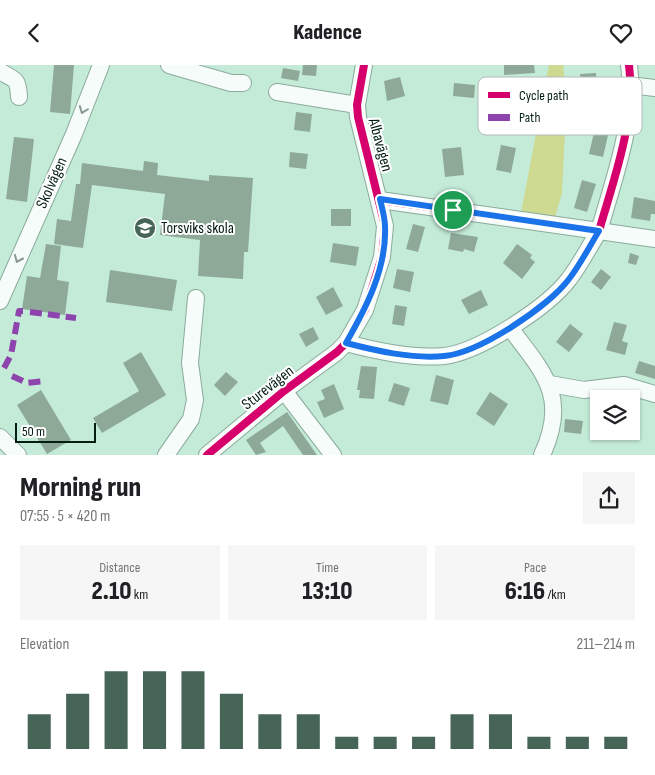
<!DOCTYPE html>
<meta charset="utf-8">
<style>
:root{--surface:#fff;--page:#f6f6f6;--text:#202124;--muted:#757577;--accent:#466557}
body{margin:0;font-family:"Sofia Sans Condensed",sans-serif;background:var(--page);color:var(--text);height:100vh;display:flex;flex-direction:column;font-size:19px;white-space:nowrap}
*{box-sizing:border-box;margin:0}
p{font-size:16px;color:var(--muted)}
.icon{flex:none;width:28px;height:28px;fill:none;stroke:currentColor;stroke-width:2;stroke-linecap:round;stroke-linejoin:round}
.map{position:relative;height:390px;overflow:hidden}
.sheet{display:flex;flex-direction:column;background:var(--surface);flex:1}
.sheet>*{flex:none}
.tools{position:absolute;left:590px;top:325px;display:grid;gap:10px}
.tools a{display:grid;place-items:center;width:50px;height:50px;border-radius:0px;background:var(--surface);box-shadow:0 1px 4px #0004;font-size:25px}
.scale{position:absolute;left:15px;bottom:12px;width:81px;box-sizing:border-box;padding-left:5px;border:2px solid #021d12;border-top:0;font-size:14px;line-height:18px;white-space:nowrap;color:#021d12;-webkit-text-stroke:4px #fff;paint-order:stroke}
.pin{position:absolute;display:grid;place-items:center;width:42px;height:42px;color:#fff;margin:-21px;border:2px solid #fff;border-radius:50%;box-shadow:0 1px 5px #0007}
.round{display:grid;place-items:center;flex:none;width:52px;height:52px;border-radius:0px;background:var(--page)}
.headline{display:flex;align-items:center;justify-content:space-between;height:85px;padding:0 20px}
h1{font-size:28px;font-weight:800;line-height:38px}
.figures{display:grid;grid-template-columns:repeat(3,1fr);gap:8px;height:85px;padding:5px 20px}
.figures div{display:grid;align-content:center;border-radius:0px;background:var(--page);text-align:center}
.figures b{font-size:25px;font-weight:800}
.figures small{font-size:14px;font-weight:400}
.figures p{font-size:14px}
.chart{height:140px;padding:10px 20px}
.chart p{display:flex;justify-content:space-between}
.chart svg{width:100%;height:90px;margin-top:5px;stroke:var(--accent);stroke-width:6}
header{display:flex;justify-content:space-between;align-items:center;height:65px;padding:0 20px;background:var(--surface);font-size:22px;font-weight:800}
.map>svg:first-child{display:block}
</style>
<header><svg class="icon" aria-label="back" viewBox="0 0 24 24"><path d="M15 5l-7 7 7 7"/></svg>Kadence<svg class="icon" aria-label="heart" viewBox="0 0 24 24"><path d="M12 20l-8-8c-3-5 5-10 8-4 3-6 11-1 8 4z"/></svg></header>
<div class="map">
<svg width="655" height="390" viewBox="0 0 655 390">
<rect width="100%" height="100%" fill="#c4ebd8"/>
<!-- green -->
<path fill="#ced992" d="M549 0H563L569 46 565 66 562 128 554 156 521 148Z"/>
<!-- building -->
<path fill="#8fa998" d="M54 0H74L70 49 50 47Z
M303 0H317L316 11 302 10Z
M504 0H534L535 8 504 10Z
M283 3 300 6 298 16 281 13Z
M596 8 597 29 581 30 580 9Z
M400 12 405 31 387 36 384 16Z
M454 18 475 20 474 33 453 31Z
M296 47 312 49 310 67 294 65Z
M595 63 609 66 603 92 589 89Z
M14 72 34 74 27 137 6 134Z
M501 80 516 83 511 108 496 105Z
M461 82 464 110 445 112 442 84Z
M290 87 308 89 306 104 289 102Z
M144 96 158 98 157 110 209 116V110L253 113 248 187H244L243 214 198 211 200 175 160 170 165 129 92 120 83 183 54 179 57 154 71 156 76 119H80L82 98 143 106Z
M582 115 596 119 587 147 574 143Z
M634 132 655 136V149H651L650 156 631 153Z
M331 144H351V161H331Z
M413 159 425 162 418 187 406 184Z
M451 168 478 172 474 187 464 184 463 187 448 184Z
M333 178 359 182 356 201 330 197Z
M46 179 61 181 57 215 69 217 65 250 22 244 27 211 40 213Z
M517 179 532 190 530 193 535 197 522 214 503 198Z
M630 188 639 191 636 200 628 198Z
M397 204 414 207 410 227 393 223Z
M601 204 611 212 601 225 591 217Z
M110 205 177 215 172 246 106 237Z
M333 222 343 241 326 250 316 232Z
M481 225 488 240 469 249 461 235Z
M395 240 407 242 404 261 392 259Z
M614 257 627 260 622 276 628 278 625 290 606 285Z
M570 259 583 269 569 287 556 277Z
M313 262 319 274 306 282 299 269Z
M141 287 166 330 102 368 93 353 139 326 123 298Z
M639 296 655 301V314L635 308Z
M361 301 377 302 374 334 359 333 360 325H357Z
M226 307 238 317 225 331 214 320Z
M436 310 454 315 448 340 430 336Z
M394 318 410 323 404 341 388 336Z
M334 319 344 344 324 353 317 337 325 334 321 325Z
M41 325 71 375 47 389 17 340Z
M490 327 508 339 494 361 476 349Z
M287 347 317 390H303L283 361 260 378 266 387 256 390 246 375Z
M565 354 583 356 581 369 564 367Z"/>
<g fill="none" stroke-linecap="round" stroke-linejoin="round">
<!-- minor casing -->
<g stroke="#8baa9c" stroke-width="18">
<path id="minor" d="M169 0 231 18H243
M0 6C15 16 18 12 19 32
M630 20 655 23
M277 27 357 40
M380 135 599 166C614 113 636 56 629 0
M0 236 74 69 101 0
M510 263C544 308 569 332 542 390
M346 278C376 286 412 294 444 291 479 287 548 242 569 214 580 200 589 182 599 166L655 174
M550 319 584 325 624 320 655 329
M284 326 333 390
M0 372 18 390
M166 390 191 354 195 335 190 298 196 233
M207 390 284 326 337 287 346 278 365 245 382 192 385 161 358 52 357 40 364 0"/>
</g>
<!-- minor -->
<use href="#minor" stroke="#f6fcf9" stroke-width="16"/>
<!-- quiet -->
<path stroke="#8e44ad" stroke-width="6" stroke-dasharray="12 6" stroke-linecap="butt" d="M30 247 76 253
M4 303 11 290 19 246H23
M12 311 27 318 46 316"/>
<!-- cycleway casing -->
<g stroke="#fff" stroke-width="11">
<path id="cycleway" d="M380 135 599 166C614 113 636 56 629 0
M207 390 284 326 337 287 346 278 365 245 382 192 385 161 358 52 357 40 364 0"/>
</g>
<!-- cycleway -->
<use href="#cycleway" stroke="#d6006c" stroke-width="8"/>
</g>
<!-- one-way arrows -->
<defs><path id="oneway-chevron" d="M-2-3.5L2.5 0L-2 3.5" fill="none" stroke-width="1.6" stroke-linecap="round" stroke-linejoin="round" transform="scale(1.25)"/></defs>
<g stroke="#889891">
<use href="#oneway-chevron" transform="translate(83 45) rotate(111)"/>
<use href="#oneway-chevron" transform="translate(18 194) rotate(114)"/>
</g>
<g fill="none" stroke-linecap="round" stroke-linejoin="round">
<!-- route casing -->
<g stroke="#fff" stroke-width="10">
<path id="route" d="M380 134 599 166C589 182 580 200 569 214 548 242 479 288 444 291 412 294 377 286 346 278 366 243 387 203 385 161 385 153 382 143 380 134Z"/>
</g>
<!-- route -->
<use href="#route" stroke="#1a73e8" stroke-width="6"/>
</g>
<!-- icons -->
<defs>
<g id="school-disc" transform="scale(1.125)"><circle r="9.5" fill="#466557" stroke="#fff"/><path d="M0-5L7-2L0 1L-7-2ZM-4 1L0 2.5L4 1V4Q0 6-4 4Z" fill="#fff"/></g>
</defs>
<g fill-rule="evenodd">
<use href="#school-disc" x="145" y="163"/>
</g>
<g text-anchor="middle" dominant-baseline="central" stroke-width="4" stroke-linejoin="round" paint-order="stroke">
<!-- street labels -->
<g font-size="16" fill="#021d12" stroke="#fff">
<text transform="translate(380 80) rotate(75)">Albavägen</text>
<text transform="translate(52 118) rotate(-66)">Skolvägen</text>
<text transform="translate(268 323) rotate(-38)">Sturevägen</text>
</g>
<!-- poi labels -->
<g font-size="16" fill="#021d12" stroke="#fff" text-anchor="start">
<text x="161" y="163">Torsviks skola</text>
</g>
</g>
<!-- legend -->
<rect x="478" y="12" width="164" height="58" rx="8" fill="#fff" stroke="#b3bbb8" stroke-width="1"/>
<rect x="488" y="27" width="22" height="6" fill="#d6006c"/>
<rect x="488" y="49" width="22" height="7" fill="#8e44ad"/>
<g font-size="14" fill="#021d12">
<text x="519" y="35">Cycle path</text>
<text x="519" y="57">Path</text>
</g>
</svg>
<div class="tools">
<a><svg class="icon" aria-label="layers" viewBox="0 0 24 24"><path d="M12 4l9 5-9 5-9-5zM3 14l9 5 9-5"/></svg></a>
</div>
<div class="scale">50 m</div>
<div class="pin" style="left:453px;top:145px;background:#1e9e55"><svg class="icon" aria-label="arrive" viewBox="0 0 24 24"><path d="M6 21V4h12l-3 4 3 4H6"/></svg></div>
</div>
<section class="sheet">
<div class="headline"><div><h1>Morning run</h1><p>07:55 · 5 × 420 m</p></div><a class="round"><svg class="icon" aria-label="share" viewBox="0 0 24 24"><path d="M12 15V3M7 8l5-5 5 5M5 13v7h14v-7"/></svg></a></div>
<div class="figures">
<div><p>Distance</p><b>2.10<small> km</small></b></div>
<div><p>Time</p><b>13:10</b></div>
<div><p>Pace</p><b>6:16<small> /km</small></b></div>
</div>
<div class="chart"><p><span>Elevation</span>211–214 m</p>
<svg viewBox="0 0 160 44" preserveAspectRatio="none"><path d="M5 44V27M15 44V17M25 44V6M35 44V6M45 44V6M55 44V17M65 44V27M75 44V27M85 44V38M95 44V38M105 44V38M115 44V27M125 44V27M135 44V38M145 44V38M155 44V38"/></svg>
</div>
</section>
